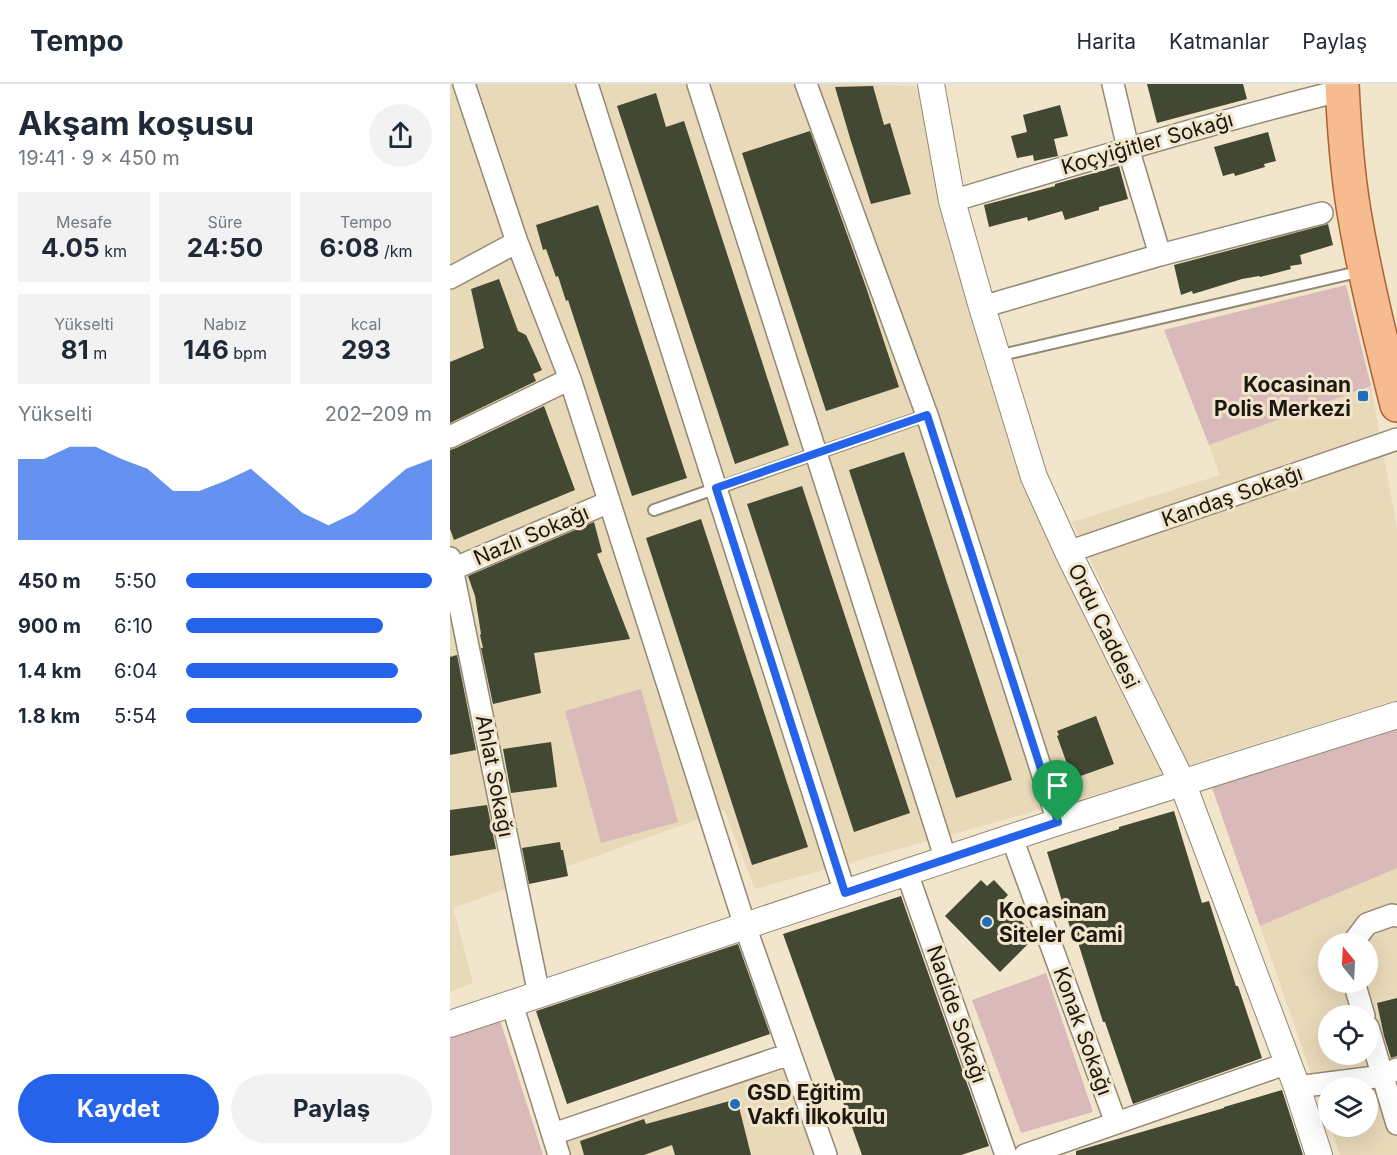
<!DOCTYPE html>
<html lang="tr">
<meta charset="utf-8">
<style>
:root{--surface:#fff;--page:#f2f2f3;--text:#1f2937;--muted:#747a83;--line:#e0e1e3;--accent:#2563eb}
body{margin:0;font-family:Inter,sans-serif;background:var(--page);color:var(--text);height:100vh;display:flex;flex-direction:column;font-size:22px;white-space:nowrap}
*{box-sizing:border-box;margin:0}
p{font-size:20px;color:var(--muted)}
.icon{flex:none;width:33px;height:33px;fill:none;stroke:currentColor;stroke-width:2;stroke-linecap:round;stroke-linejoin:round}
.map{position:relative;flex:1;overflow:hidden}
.side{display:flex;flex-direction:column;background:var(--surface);width:450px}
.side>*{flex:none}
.needle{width:39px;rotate:342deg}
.fabs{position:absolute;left:868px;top:849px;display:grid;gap:12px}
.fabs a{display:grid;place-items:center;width:60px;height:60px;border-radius:50%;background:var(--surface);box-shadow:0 6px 24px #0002;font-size:30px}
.pin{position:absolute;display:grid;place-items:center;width:51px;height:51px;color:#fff;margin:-62px -26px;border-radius:50% 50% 50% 0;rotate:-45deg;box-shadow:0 0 6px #0007}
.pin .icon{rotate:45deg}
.round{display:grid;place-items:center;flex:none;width:63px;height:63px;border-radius:32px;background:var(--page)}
.overview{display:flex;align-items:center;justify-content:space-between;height:102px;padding:0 18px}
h1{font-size:33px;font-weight:700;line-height:45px}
.metrics{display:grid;grid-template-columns:repeat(3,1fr);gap:9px;height:102px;padding:6px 18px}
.metrics div{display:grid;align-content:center;border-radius:0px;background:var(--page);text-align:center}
.metrics b{font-size:26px;font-weight:700}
.metrics small{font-size:16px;font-weight:400}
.metrics p{font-size:16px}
.chart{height:168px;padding:12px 18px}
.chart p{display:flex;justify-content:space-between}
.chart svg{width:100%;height:108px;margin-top:6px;fill:var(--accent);opacity:.7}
.action{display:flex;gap:12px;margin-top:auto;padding:12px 18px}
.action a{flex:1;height:69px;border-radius:36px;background:var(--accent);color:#fff;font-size:24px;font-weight:700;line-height:69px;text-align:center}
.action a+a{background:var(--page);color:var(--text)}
ul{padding:0 18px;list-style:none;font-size:20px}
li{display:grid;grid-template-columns:96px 72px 1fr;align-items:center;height:45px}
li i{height:15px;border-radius:8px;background:var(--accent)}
header{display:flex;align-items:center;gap:36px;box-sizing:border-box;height:84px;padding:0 30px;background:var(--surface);border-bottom:2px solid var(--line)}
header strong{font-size:28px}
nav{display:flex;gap:33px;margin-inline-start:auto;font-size:21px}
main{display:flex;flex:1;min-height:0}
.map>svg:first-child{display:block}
</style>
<header>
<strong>Tempo</strong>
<nav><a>Harita</a><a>Katmanlar</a><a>Paylaş</a></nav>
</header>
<main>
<section class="side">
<div class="overview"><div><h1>Akşam koşusu</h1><p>19:41 · 9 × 450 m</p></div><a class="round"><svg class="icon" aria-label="share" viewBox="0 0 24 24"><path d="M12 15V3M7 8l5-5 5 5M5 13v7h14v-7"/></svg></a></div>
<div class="metrics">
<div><p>Mesafe</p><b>4.05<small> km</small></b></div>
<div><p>Süre</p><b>24:50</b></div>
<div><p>Tempo</p><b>6:08<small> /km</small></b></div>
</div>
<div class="metrics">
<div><p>Yükselti</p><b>81<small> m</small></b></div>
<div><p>Nabız</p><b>146<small> bpm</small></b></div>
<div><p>kcal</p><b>293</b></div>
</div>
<div class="chart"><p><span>Yükselti</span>202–209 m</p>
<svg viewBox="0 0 160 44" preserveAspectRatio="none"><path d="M0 44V11L10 11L20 6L30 6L40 11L50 15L60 24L70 24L80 20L90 15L100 24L110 33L120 38L130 33L140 24L150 15L160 11V44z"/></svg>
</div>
<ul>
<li><b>450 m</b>5:50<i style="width:100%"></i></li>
<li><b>900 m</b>6:10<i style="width:80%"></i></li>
<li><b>1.4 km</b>6:04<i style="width:86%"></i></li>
<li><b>1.8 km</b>5:54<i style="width:96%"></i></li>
</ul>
<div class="action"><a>Kaydet</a><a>Paylaş</a></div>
</section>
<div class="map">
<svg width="947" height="1071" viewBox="0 0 947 1071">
<rect width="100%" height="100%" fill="#f1e5cc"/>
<!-- built -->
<path fill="#e8d9b9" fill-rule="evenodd" d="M0 0H406L466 2 545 309 720 690 305 805 274 726 3 824 23 899 0 908Z
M921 302 947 445V616L738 681 622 438 770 391 759 361Z
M947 784V1071H890L880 1043 918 1042V1004H879V1041L810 842ZM879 860H918V898H879ZM879 932H918V970H879Z
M333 982 365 1071H117L113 1057Z"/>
<!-- green -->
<path fill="#d9b9b9" d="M896 201 921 302 759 361 714 246Z
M191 605 228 738 151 759 115 627Z
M947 636V784L810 842 760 698Z
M596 889 643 1028 571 1049 522 916Z
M49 933 93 1071H0V951Z"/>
<!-- building -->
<path fill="#434833" d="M697 0H793L797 15 707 39Z
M423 2 434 41 440 39 461 110 421 120 400 54 385 3Z
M206 9 216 43 234 37 339 361 285 380 167 22Z
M610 21 618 52 604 55 608 72 584 77 583 71 567 74 561 52 577 48 573 31Z
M360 47 416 203 449 303 376 327 292 69Z
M818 48 826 77 814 80 815 83 785 92 784 89 773 92 764 63Z
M669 82 678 115 649 123V126L615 136 612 127 578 137 577 133 539 143 534 121 605 102V100Z
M148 121 237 394 182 412 118 216 116 217 108 192 106 193 96 165 93 166 86 141Z
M878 140 883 161 850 171 852 180 840 182 841 185 810 193 809 192 792 195 743 210 742 207 731 211 724 181Z
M49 195 68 247 76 251 92 286 83 290 86 297 0 339V278L34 264 21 205Z
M94 322 125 406 4 456 0 445V366L6 364Z
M454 368 562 696 506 714 399 386Z
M352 402 460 729 404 748 297 420Z
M251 435 358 763 302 781 196 454Z
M144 438 152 468 147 470 180 555 84 569 91 609 43 620 31 564H33L30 551 31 550 25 512 18 492Z
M7 571 26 666 0 671V573Z
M646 632 664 680 625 694 624 690 621 691 607 652 609 651 607 647Z
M101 658 107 703 61 709 53 665Z
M37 721 46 765 0 772V726Z
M724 727 752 819 759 817 786 902H788L812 974 683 1020 655 938H653L625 849 622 850 597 768 669 745V743Z
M110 758 111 766H113L118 792 79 800 72 764Z
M531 796 537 802 544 796 558 811 552 817 583 849 585 853 550 888 495 832Z
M451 812 539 1062 511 1071H412L333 850Z
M288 860 320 950 117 1020 86 927Z
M947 914V972L941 974 934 952 927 919Z
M832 1006 853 1071H626V1067L774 1024V1023Z
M287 1015 301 1071H225L222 1061 194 1071H134L130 1057 194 1035 196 1040Z"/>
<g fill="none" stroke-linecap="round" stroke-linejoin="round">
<!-- service casing -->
<g stroke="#938872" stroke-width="14">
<path id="service" d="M547 272 912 187
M204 426 477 331"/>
</g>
<!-- minor casing -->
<g stroke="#938872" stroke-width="24">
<path id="minor" d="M14 0 67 158 120 295 295 842 376 1071
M137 0 395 809
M248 0 496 776
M356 0 477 331 608 738
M663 0 678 64 710 171
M502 117C632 78 761 39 893 6
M0 194 67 158
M532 223 710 171 872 129
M0 353 120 295
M618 468 947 355
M0 474 89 911
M3 485 159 418
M562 754 666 1039
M457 789 556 1071
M902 860 917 840 942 831 947 832
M904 898 914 932
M62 920 109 1071
M918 943 947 1040
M847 1003 933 992 947 985
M103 1050 340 970
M575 1071 838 979"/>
</g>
<!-- tertiary casing -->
<g stroke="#938872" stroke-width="28">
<path id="tertiary" d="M481 0 502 117 532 223 584 393 618 468 732 698 847 1003 869 1071
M0 940 608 738 947 631"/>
</g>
<!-- primary casing -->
<g stroke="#a96432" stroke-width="36">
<path id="primary" d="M892 0C894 43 897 86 904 128 915 193 931 257 947 321"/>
</g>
<!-- service -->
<use href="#service" stroke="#fff" stroke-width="10"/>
<!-- minor -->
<use href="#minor" stroke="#fff" stroke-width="21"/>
<!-- tertiary -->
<use href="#tertiary" stroke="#fff" stroke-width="26"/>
<!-- primary -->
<use href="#primary" stroke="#f8ba8f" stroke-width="33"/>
</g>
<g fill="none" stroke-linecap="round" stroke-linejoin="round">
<!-- route casing -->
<g stroke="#fff" stroke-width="12">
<path id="route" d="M477 331 608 738 395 809 266 404Z"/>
</g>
<!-- route -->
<use href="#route" stroke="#2563eb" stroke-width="8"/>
</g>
<!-- markers -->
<g fill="#1f6cbb" stroke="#f1e5cc" stroke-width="2">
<rect x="907" y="306" width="12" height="12" rx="3"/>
<circle cx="537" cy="838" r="6"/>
<circle cx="285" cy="1020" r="6"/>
</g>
<g text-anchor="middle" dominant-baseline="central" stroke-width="6" stroke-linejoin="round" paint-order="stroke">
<!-- street labels -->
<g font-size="21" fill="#1d1910" stroke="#f1e5cc">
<text transform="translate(697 59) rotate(-16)">Koçyiğitler Sokağı</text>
<text transform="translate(782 412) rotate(-19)">Kandaş Sokağı</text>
<text transform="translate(81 451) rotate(-23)">Nazlı Sokağı</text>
<text transform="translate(654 542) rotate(64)">Ordu Caddesi</text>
<text transform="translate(45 692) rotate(79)">Ahlat Sokağı</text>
<text transform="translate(507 930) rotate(71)">Nadide Sokağı</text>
<text transform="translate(633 947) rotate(70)">Konak Sokağı</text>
</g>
<!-- poi labels -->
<g font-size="21" font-weight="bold" fill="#1d1910" stroke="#f1e5cc" text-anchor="start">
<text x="901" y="300" text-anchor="end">Kocasinan<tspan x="901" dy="24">Polis Merkezi</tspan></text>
<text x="549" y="826">Kocasinan<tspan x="549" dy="24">Siteler Cami</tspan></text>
<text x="297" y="1008">GSD Eğitim<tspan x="297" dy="24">Vakfı İlkokulu</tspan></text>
</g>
</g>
</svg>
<div class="fabs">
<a><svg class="needle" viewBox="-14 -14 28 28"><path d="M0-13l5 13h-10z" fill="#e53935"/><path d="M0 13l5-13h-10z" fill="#747a83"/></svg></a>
<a><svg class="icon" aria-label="locate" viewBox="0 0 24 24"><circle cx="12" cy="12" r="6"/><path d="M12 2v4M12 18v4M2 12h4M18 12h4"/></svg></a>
<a><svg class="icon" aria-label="layers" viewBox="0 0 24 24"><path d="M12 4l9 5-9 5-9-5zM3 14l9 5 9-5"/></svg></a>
</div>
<div class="pin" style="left:608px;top:738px;background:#1e9e55"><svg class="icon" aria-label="arrive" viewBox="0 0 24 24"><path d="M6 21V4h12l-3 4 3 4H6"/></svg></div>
</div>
</main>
